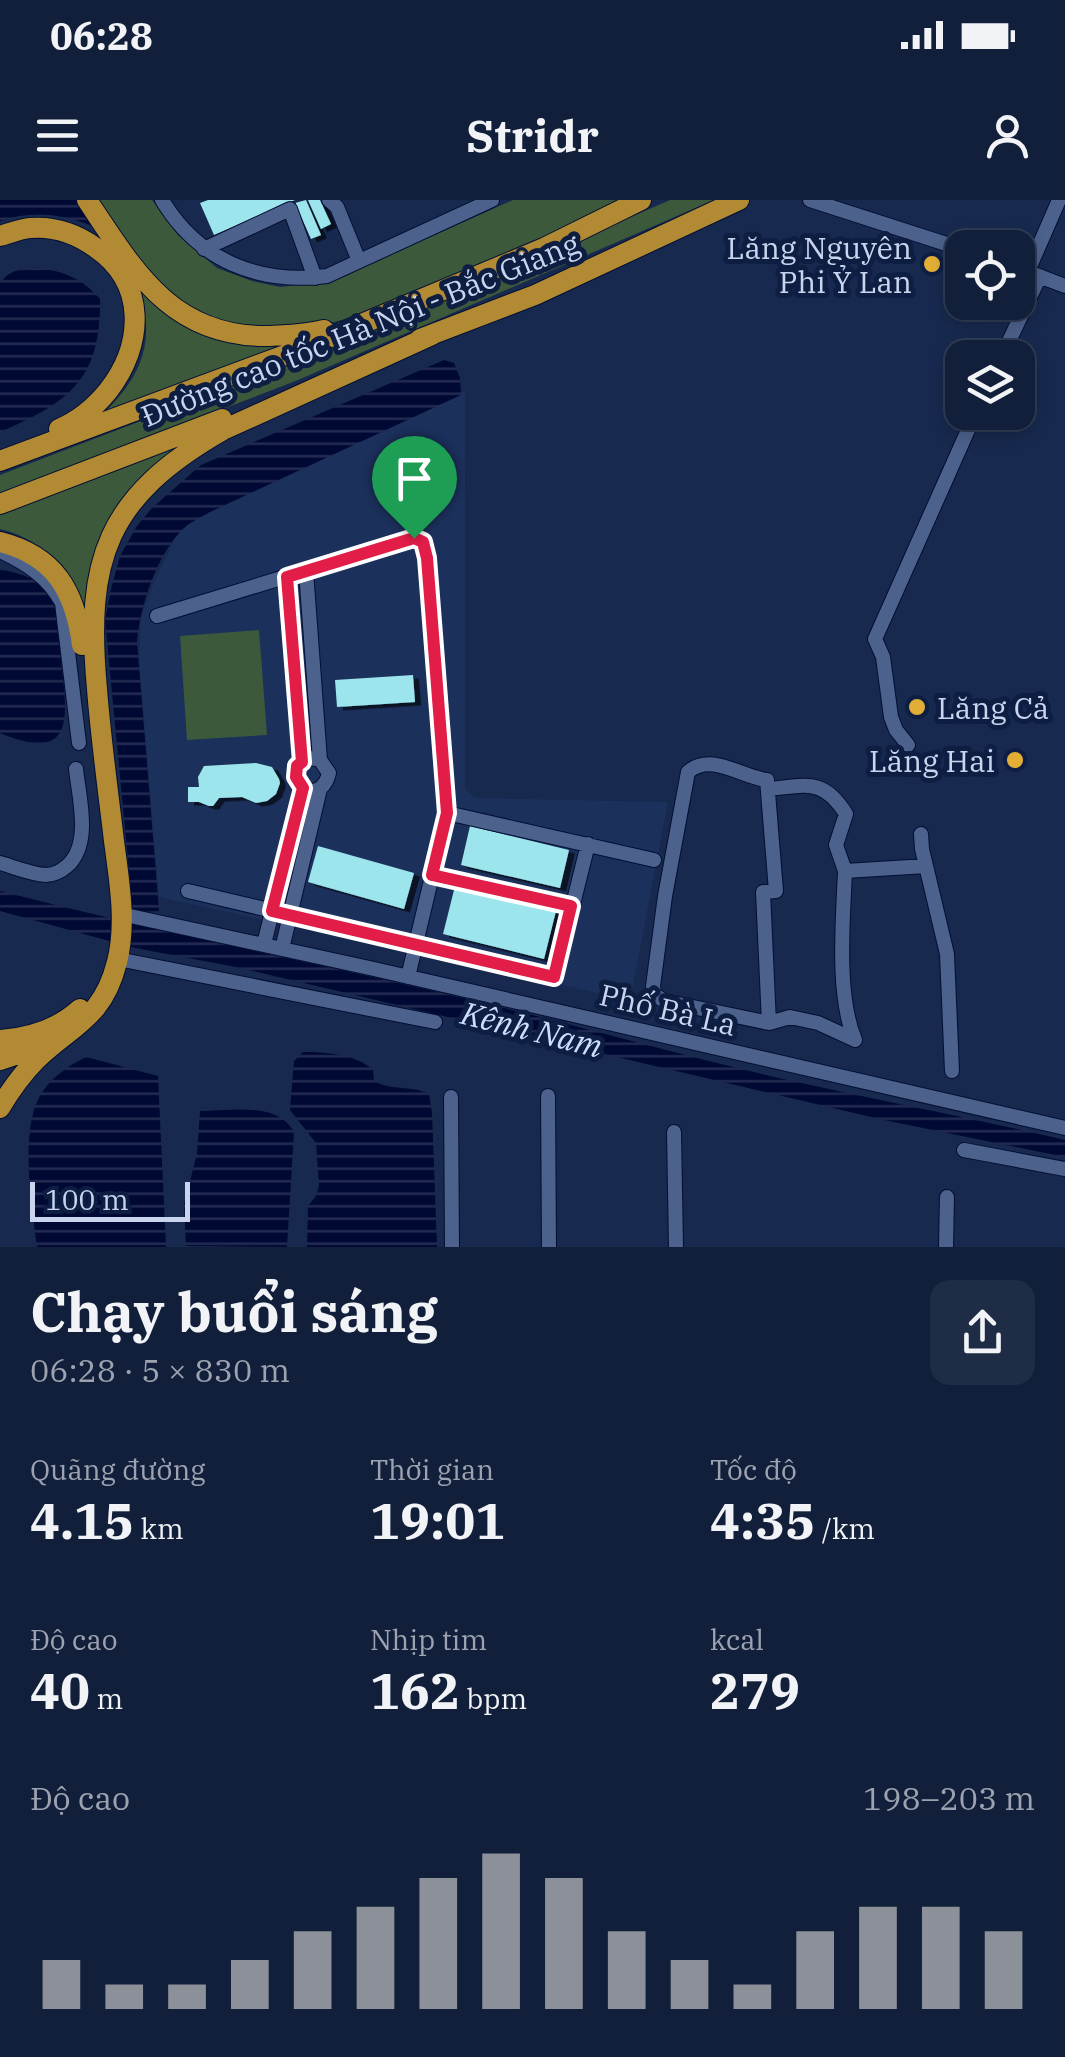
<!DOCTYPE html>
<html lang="vi">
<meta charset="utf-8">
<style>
:root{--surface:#111f3a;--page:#1e2c45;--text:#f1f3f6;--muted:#9ca2af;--line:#303d54;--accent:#8c9099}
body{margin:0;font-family:"IBM Plex Serif",serif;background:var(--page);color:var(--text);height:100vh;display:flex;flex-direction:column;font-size:38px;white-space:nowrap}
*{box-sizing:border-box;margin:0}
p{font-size:32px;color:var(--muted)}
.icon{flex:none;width:55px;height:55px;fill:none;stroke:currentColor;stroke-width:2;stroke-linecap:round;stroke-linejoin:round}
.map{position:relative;height:1047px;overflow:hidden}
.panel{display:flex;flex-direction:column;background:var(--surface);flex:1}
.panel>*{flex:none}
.tools{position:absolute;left:945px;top:30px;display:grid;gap:20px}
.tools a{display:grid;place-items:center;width:90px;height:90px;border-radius:20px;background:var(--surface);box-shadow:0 5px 15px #0003,0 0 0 2px var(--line);font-size:50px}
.scale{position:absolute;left:30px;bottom:25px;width:160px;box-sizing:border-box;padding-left:10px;border:5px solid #c9d5ee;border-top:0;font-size:28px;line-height:35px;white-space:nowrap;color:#c9d5ee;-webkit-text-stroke:8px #0e1e43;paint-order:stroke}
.pin{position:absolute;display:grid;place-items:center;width:85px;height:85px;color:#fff;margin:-102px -42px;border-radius:50% 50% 50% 0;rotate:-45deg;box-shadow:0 0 10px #0007}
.pin .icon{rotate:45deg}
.round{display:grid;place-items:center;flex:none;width:105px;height:105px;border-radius:20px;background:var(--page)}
.summary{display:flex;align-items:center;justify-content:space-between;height:170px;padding:0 30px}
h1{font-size:55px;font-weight:700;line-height:75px}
.metrics{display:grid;grid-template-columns:repeat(3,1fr);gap:15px;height:170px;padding:10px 30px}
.metrics div{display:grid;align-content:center}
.metrics b{font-size:50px;font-weight:700}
.metrics small{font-size:28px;font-weight:400}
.metrics p{font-size:28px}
.chart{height:280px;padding:20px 30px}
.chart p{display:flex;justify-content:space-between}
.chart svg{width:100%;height:180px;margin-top:10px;stroke:var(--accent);stroke-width:6}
.status{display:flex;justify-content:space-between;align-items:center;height:70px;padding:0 50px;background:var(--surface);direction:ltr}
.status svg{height:28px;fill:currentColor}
header{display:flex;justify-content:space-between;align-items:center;height:130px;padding:0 30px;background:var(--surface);font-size:45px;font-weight:700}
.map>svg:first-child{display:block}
</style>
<div class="status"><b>06:28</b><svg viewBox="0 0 49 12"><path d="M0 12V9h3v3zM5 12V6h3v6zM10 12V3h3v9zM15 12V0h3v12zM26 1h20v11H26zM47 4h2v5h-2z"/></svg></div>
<header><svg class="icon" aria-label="menu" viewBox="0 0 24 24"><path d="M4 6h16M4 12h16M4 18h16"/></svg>Stridr<svg class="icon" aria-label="person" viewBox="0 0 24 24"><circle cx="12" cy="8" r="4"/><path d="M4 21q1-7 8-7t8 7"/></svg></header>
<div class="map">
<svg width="1065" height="1047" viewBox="0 0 1065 1047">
<defs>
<pattern id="water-rules" width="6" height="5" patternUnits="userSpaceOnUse" patternTransform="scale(2.5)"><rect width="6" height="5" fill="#000834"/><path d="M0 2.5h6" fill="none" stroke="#242b52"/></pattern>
<filter id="shadow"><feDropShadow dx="6" dy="3.5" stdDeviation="0" flood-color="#0009"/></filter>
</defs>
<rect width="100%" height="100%" fill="#17294e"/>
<!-- built -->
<path fill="#1c305c" d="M465 191V589L475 598 668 602 630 800 159 697 139 460 141 417 152 387 177 334 185 324 224 302Z"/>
<!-- grass -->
<path fill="#3c593c" d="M99 0H152L178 35 217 68 252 81 280 87 331 81 513 0H629L533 46 346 119 310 128 221 124 159 89Z
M670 0H714L298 180 0 295V275L258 176 393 121Z
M133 78C146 91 159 105 173 117 210 148 258 147 304 148L77 238C111 207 149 175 146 124 145 108 138 93 133 78Z
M183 243 135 289 88 415C63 374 51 341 0 329V312Z
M259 430 267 535 187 540 180 436Z"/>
<!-- water -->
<path fill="url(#water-rules)" d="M0 0H76L93 26C61 14 33 10 0 21Z
M36 67C64 72 81 77 100 99 101 180 69 202 0 232V83C10 70 20 69 36 67Z
M444 160 454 163 460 178 461 195 208 313C200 318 188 323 181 331 156 357 140 407 137 442L159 711 133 712 105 420 111 389 120 356 137 326 152 308 201 265Z
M0 369C20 374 42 378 52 398 61 416 60 440 61 460 67 515 77 565 0 533Z
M0 691C162 733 326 765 488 804 587 828 684 856 783 879 877 900 971 918 1065 940V957L884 920 236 767 135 748 0 711Z
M303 852C325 852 357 854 373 870L374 881C391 891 411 885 429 894L432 913 437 1047H307L308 1006 316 996 319 986 316 943 290 910 294 861Z
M86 857 158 876 166 1047H37C32 1006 18 926 43 891 53 876 70 865 86 857Z
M200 911C230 911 277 901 294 932L287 1047 186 1046 184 1004 197 954Z"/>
<!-- building -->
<path fill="#9de5ec" filter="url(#shadow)" d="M208 0H295L214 35 200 3Z
M306 0 321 35 311 39 295 3Z
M308 0H320L331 24 321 29Z
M413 475 415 502 337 507 335 480Z
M256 563 272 567 279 579 280 583 276 594 267 601 256 603 242 597 219 598 213 606H209L199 602H188V587H199L198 577 204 566Z
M470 626 569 650 560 688 461 665Z
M318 646 414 673 404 709 308 682Z
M455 686 556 711 544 759 443 734Z"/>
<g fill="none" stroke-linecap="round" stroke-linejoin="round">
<!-- minor casing -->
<g stroke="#030f33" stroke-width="16">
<path id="minor" d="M162 0C198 60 258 85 327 76L492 0
M329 0 337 7 359 61
M810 0 962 49
M204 49 290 9 315 78
M1018 68 1065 86
M1028 71 1059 0
M1001 158 1040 76
M0 351C26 363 48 377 62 403L79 543
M306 371 320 560 329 573C323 601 292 594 297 567L310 558 320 560
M287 377 302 562
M157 416 406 340 414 339 423 343 427 357 447 613 408 777
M908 545 896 530 891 517 883 457 875 439 976 212
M768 589C806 586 823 577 846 614L836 645 845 671
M447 613 654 660
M921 634 922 649 947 754 952 871
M0 663C14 667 31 674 46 675 54 675 60 672 67 666 92 644 79 598 76 569
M432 675 571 706
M188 691 555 777 588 644
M121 714 374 769 1065 928
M264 744 303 588
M282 749 320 589
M118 759 435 822
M769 823 763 692 776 691 767 580C741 577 711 552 688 572L665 696 653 786 654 794 664 801 769 823 790 817 818 823 855 840
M855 840C836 794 843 721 845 671L926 666
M548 896 549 1047
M451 897 452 1047
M674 932 676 1047
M964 950 1065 969
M946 1047 947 997"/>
</g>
<!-- highway casing -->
<g stroke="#030f33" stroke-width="22">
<path id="highway" d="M87 0C135 72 172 138 270 136 289 135 305 135 324 130
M0 36C10 33 20 29 30 28 54 26 77 34 96 48 147 83 144 145 108 191 95 207 78 221 59 229
M420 139 535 95 739 0
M0 261 309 146 544 48 641 0
M0 304 222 219
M0 342C55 356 75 391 82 445
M0 840C29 838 58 829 80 809
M0 860 50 843
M0 908C10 891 23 873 37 859 74 824 103 818 117 762 127 723 119 680 114 641 108 590 101 540 97 489 85 359 106 297 223 230L432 135"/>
</g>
<!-- minor -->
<use href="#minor" stroke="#4c618b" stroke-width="14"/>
<!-- highway -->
<use href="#highway" stroke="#b28a33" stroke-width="20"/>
</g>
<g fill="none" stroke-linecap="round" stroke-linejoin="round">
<!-- route casing -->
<g stroke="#fff" stroke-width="20">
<path id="route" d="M414 338 423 342 427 358 447 613 432 675 571 706 554 777 272 711 303 588 296 577 297 566 302 562 287 377Z"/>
</g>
<!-- route -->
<use href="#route" stroke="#e11d48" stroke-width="12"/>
</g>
<!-- markers -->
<g fill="#e3ae35" stroke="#0e1e43" stroke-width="4">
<circle cx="932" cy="64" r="10"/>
<circle cx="917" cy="507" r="10"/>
<circle cx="1015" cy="560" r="10"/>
</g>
<g text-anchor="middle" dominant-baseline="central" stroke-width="10" stroke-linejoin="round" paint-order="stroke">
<!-- poi labels -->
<g font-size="30" fill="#c9d5ee" stroke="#0e1e43" text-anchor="end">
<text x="912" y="47">Lăng Nguyên<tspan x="912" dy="34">Phi Ỷ Lan</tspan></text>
<text x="937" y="507" text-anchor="start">Lăng Cả</text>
<text x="995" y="560">Lăng Hai</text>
</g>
<!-- street labels -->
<g font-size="30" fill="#c9d5ee" stroke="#0e1e43">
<text transform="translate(360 129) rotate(-22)">Đường cao tốc Hà Nội - Bắc Giang</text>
<text transform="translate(668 809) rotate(13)">Phố Bà La</text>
</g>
<!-- water labels -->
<g font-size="32" font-style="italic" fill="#cdddfc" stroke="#0e1e43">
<text transform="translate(532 829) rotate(14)">Kênh Nam</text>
</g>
</g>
</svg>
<div class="tools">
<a><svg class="icon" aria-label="locate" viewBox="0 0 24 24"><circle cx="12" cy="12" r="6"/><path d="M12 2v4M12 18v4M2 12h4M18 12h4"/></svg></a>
<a><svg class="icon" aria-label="layers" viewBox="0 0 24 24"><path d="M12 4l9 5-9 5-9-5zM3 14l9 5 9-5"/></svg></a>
</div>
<div class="scale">100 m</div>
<div class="pin" style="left:414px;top:338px;background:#1e9e55"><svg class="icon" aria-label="arrive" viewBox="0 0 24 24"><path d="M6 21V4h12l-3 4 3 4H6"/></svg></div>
</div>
<section class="panel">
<div class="summary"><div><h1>Chạy buổi sáng</h1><p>06:28 · 5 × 830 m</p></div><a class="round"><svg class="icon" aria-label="share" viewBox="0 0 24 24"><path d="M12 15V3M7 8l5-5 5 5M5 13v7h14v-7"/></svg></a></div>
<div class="metrics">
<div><p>Quãng đường</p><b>4.15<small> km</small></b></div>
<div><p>Thời gian</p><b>19:01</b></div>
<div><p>Tốc độ</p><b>4:35<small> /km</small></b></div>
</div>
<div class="metrics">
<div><p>Độ cao</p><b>40<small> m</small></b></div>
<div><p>Nhịp tim</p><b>162<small> bpm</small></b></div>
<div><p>kcal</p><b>279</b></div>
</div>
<div class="chart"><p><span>Độ cao</span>198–203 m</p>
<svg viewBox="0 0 160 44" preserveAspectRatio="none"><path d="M5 44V32M15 44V38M25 44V38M35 44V32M45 44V25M55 44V19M65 44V12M75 44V6M85 44V12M95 44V25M105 44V32M115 44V38M125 44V25M135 44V19M145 44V19M155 44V25"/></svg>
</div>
</section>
